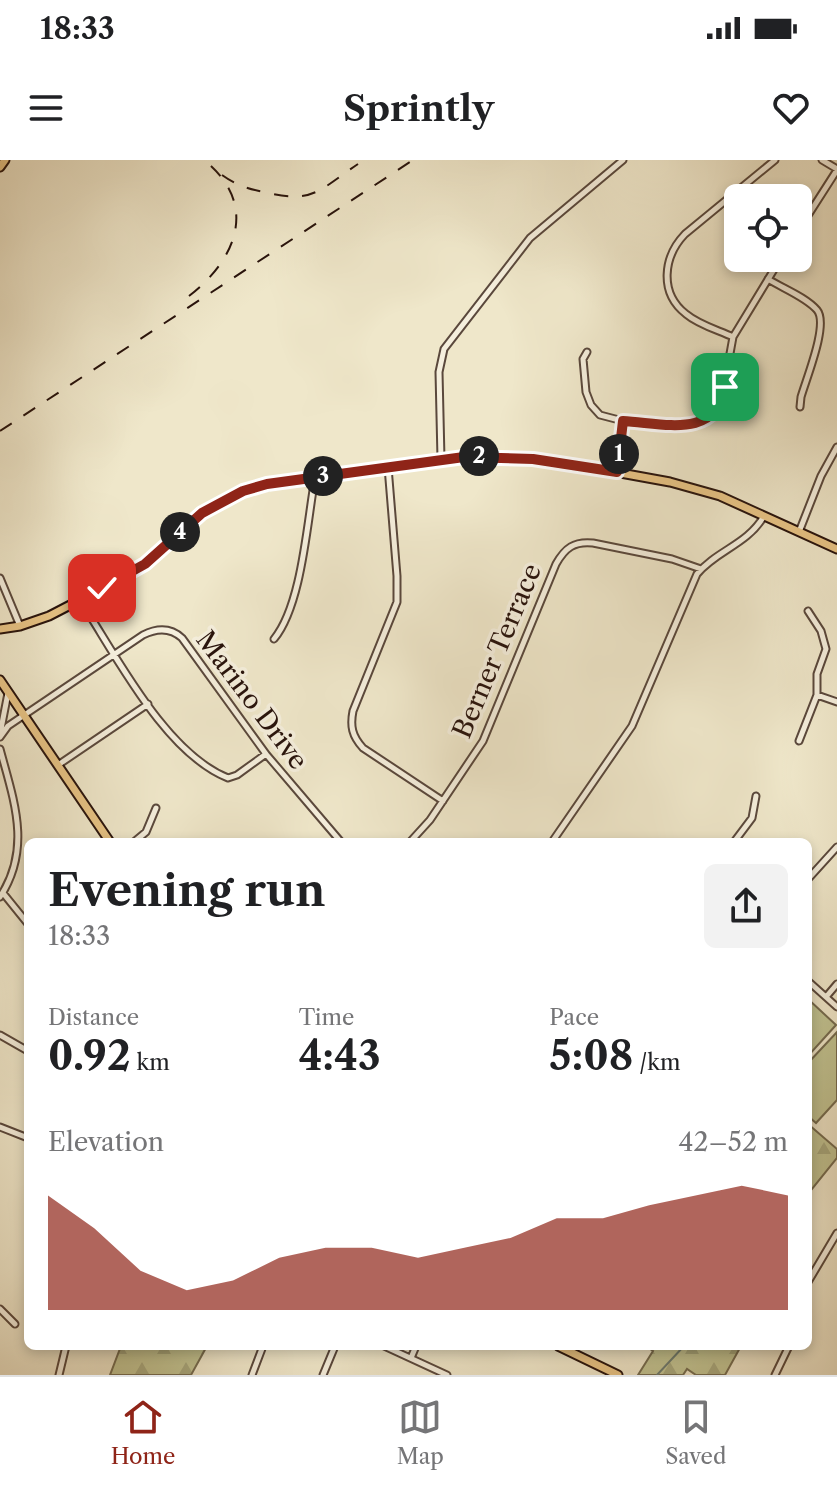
<!DOCTYPE html>
<meta charset="utf-8">
<style>
:root{--surface:#fff;--page:#f2f2f2;--text:#202124;--muted:#757577;--line:#e0e0e0;--accent:#8f2418}
body{margin:0;font-family:"Libre Caslon Text",serif;background:var(--page);color:var(--text);height:100vh;display:flex;flex-direction:column;font-size:30px;white-space:nowrap}
*{box-sizing:border-box;margin:0}
p{font-size:26px;color:var(--muted)}
.icon{flex:none;width:44px;height:44px;fill:none;stroke:currentColor;stroke-width:2;stroke-linecap:round;stroke-linejoin:round}
.map{position:relative;flex:1;overflow:hidden}
.drawer{position:absolute;left:24px;top:678px;width:788px;height:512px;display:flex;flex-direction:column;background:var(--surface);border-radius:12px;box-shadow:0 4px 12px #0003}
.drawer>*{flex:none}
.fabs{position:absolute;left:724px;top:24px;display:grid;gap:16px}
.fabs a{display:grid;place-items:center;width:88px;height:88px;border-radius:12px;background:var(--surface);box-shadow:0 4px 12px #0003;font-size:40px}
.pin{position:absolute;display:grid;place-items:center;width:68px;height:68px;color:#fff;margin:-34px;border-radius:16px;box-shadow:0 4px 12px #0006}
.km{position:absolute;width:40px;height:40px;margin:-20px;border-radius:50%;background:#222;color:#fff;font-size:22px;line-height:40px;text-align:center}
.round{display:grid;place-items:center;flex:none;width:84px;height:84px;border-radius:12px;background:var(--page)}
.headline{display:flex;align-items:center;justify-content:space-between;height:136px;padding:0 24px}
h1{font-size:44px;font-weight:700;line-height:60px}
.figures{display:grid;grid-template-columns:repeat(3,1fr);gap:12px;height:136px;padding:8px 24px}
.figures div{display:grid;align-content:center}
.figures b{font-size:40px;font-weight:700}
.figures small{font-size:22px;font-weight:400}
.figures p{font-size:22px}
.chart{height:224px;padding:16px 24px}
.chart p{display:flex;justify-content:space-between}
.chart svg{width:100%;height:144px;margin-top:8px;fill:var(--accent);opacity:.7}
.status{display:flex;justify-content:space-between;align-items:center;height:56px;padding:0 40px;background:var(--surface);direction:ltr}
.status svg{height:22px;fill:currentColor}
header{display:flex;justify-content:space-between;align-items:center;height:104px;padding:0 24px;background:var(--surface);font-size:36px;font-weight:700}
.menu{display:flex;justify-content:space-around;align-items:center;height:112px;border-top:2px solid var(--line);background:var(--surface);font-size:22px;color:var(--muted)}
.menu a{display:grid;justify-items:center;gap:4px}
.menu .selected{color:var(--accent)}
.map>svg:first-child{display:block}
</style>
<div class="status"><b>18:33</b><svg viewBox="0 0 49 12"><path d="M0 12V9h3v3zM5 12V6h3v6zM10 12V3h3v9zM15 12V0h3v12zM26 1h20v11H26zM47 4h2v5h-2z"/></svg></div>
<header><svg class="icon" aria-label="menu" viewBox="0 0 24 24"><path d="M4 6h16M4 12h16M4 18h16"/></svg>Sprintly<svg class="icon" aria-label="heart" viewBox="0 0 24 24"><path d="M12 20l-8-8c-3-5 5-10 8-4 3-6 11-1 8 4z"/></svg></header>
<div class="map">
<svg width="837" height="1215" viewBox="0 0 837 1215">
<defs>
<pattern id="forest-firs" width="22" height="20" patternUnits="userSpaceOnUse" patternTransform="scale(2)"><rect width="22" height="20" fill="#c1c392"/><path d="M5 1l3.5 6h-7zM16 11l3.5 6h-7z" fill="#a6a77d"/></pattern>
</defs>
<rect width="100%" height="100%" fill="#efe7ca"/>
<filter id="stains"><feTurbulence type="fractalNoise" baseFrequency=".0025" numOctaves="4"/><feColorMatrix values="0 0 0 0 .2 0 0 0 0 .09 0 0 0 0 .02 0 0 0 .5 -.17"/></filter>
<radialGradient id="worn" r=".72"><stop offset=".6" stop-color="#630" stop-opacity="0"/><stop offset="1" stop-color="#630" stop-opacity=".3"/></radialGradient>
<!-- grass -->
<path fill="#c1c392" stroke="#746b4f" stroke-width="2" d="M808 839 836 865 808 896Z
M837 872V940L816 963 808 956V903Z"/>
<!-- forest -->
<path fill="url(#forest-firs)" stroke="#746b4f" stroke-width="2" d="M808 964 837 989V998L808 1034Z
M121 1186H207L191 1215H110Z
M646 1186H741L725 1215H696L687 1209 683 1215H638L653 1191Z"/>
<g fill="none" stroke-linecap="round" stroke-linejoin="round">
<!-- stream -->
<path stroke="#6c7b70" stroke-width="2" d="M657 1215 684 1186"/>
<!-- minor casing -->
<g stroke="#5a483c" stroke-width="9">
<path id="minor" d="M822 0 837 9
M798 71 837 10
M768 119C782 128 806 137 817 150 829 164 806 219 801 237L800 247
M733 177C718 170 699 165 686 154 659 133 663 97 685 74L775 0
M587 192 583 199 586 232 591 245 600 255 623 261 691 265 703 262 714 255 721 243 733 177 781 98
M441 299 439 212 444 189 530 78 623 0
M388 307 397 416V442L353 551C350 566 352 576 363 588L443 641
M617 312 623 261
M799 372 821 316 837 287
M0 418 20 466
M80 440C116 495 165 593 228 618L237 615 266 594
M274 479C302 445 307 362 315 318
M817 535 837 542
M0 574 8 533
M0 577 8 566 143 475C157 468 170 467 182 478L266 594 341 682
M799 581 817 535V514L826 489 821 471 808 451
M0 589C14 641 32 688 0 737
M58 605 148 544
M134 682 146 672 156 648
M410 682 430 660 483 581 556 404C565 388 574 381 593 383L672 399 701 409
M552 682 632 566 697 414C717 390 747 385 764 356
M734 682 752 658 756 636
M808 719 837 687
M3 733 28 764
M808 821 837 847
M826 837 837 824
M0 875 28 891
M0 967 28 978
M808 1122 837 1073
M0 1149 15 1164
M384 1186 447 1215
M411 1198 416 1186
M59 1215 66 1186
M252 1215 263 1186
M323 1215 335 1186
M775 1215 789 1186"/>
</g>
<!-- major casing -->
<g stroke="#28130c" stroke-width="11">
<path id="major" d="M0 7 5 0
M0 469 20 466 49 456 132 413 153 397 202 353 243 331 301 319 464 297H505L560 302 670 322 720 336 837 389
M0 520 110 682
M558 1186 618 1215"/>
</g>
<!-- minor -->
<use href="#minor" stroke="#f5efdd" stroke-width="5"/>
<!-- major -->
<use href="#major" stroke="#e8c485" stroke-width="7"/>
<!-- rail -->
<path stroke="#28130c" stroke-width="2" stroke-dasharray="14 14" stroke-linecap="butt" d="M222 15C236 25 248 29 264 32 313 44 318 31 358 4
M189 136C237 99 259 44 204 0
M0 271 413 0"/>
</g>
<g fill="none" stroke-linecap="round" stroke-linejoin="round">
<!-- route casing -->
<g stroke="#fff" stroke-width="16">
<path id="route" d="M102 428 145 404 202 353 243 331 267 324 464 297 533 299 617 312 623 261C663 263 716 280 725 227"/>
</g>
<!-- route -->
<use href="#route" stroke="#8f2418" stroke-width="10"/>
</g>
<g text-anchor="middle" dominant-baseline="central" stroke-width="7" stroke-linejoin="round" paint-order="stroke">
<!-- street labels -->
<g font-size="26" fill="#28130c" stroke="#f5efdd">
<text transform="translate(497 491) rotate(-67)">Berner Terrace</text>
<text transform="translate(252 540) rotate(53)">Marino Drive</text>
</g>
</g>
<rect width="100%" height="100%" filter="url(#stains)"/>
<rect width="100%" height="100%" fill="url(#worn)"/>
</svg>
<div class="fabs">
<a><svg class="icon" aria-label="locate" viewBox="0 0 24 24"><circle cx="12" cy="12" r="6"/><path d="M12 2v4M12 18v4M2 12h4M18 12h4"/></svg></a>
</div>
<div class="pin" style="left:725px;top:227px;background:#1e9e55"><svg class="icon" aria-label="arrive" viewBox="0 0 24 24"><path d="M6 21V4h12l-3 4 3 4H6"/></svg></div>
<div class="pin" style="left:102px;top:428px;background:#d93025"><svg class="icon" aria-label="check" viewBox="0 0 24 24"><path d="M5 12l5 5 9-10"/></svg></div>
<b class="km" style="left:619px;top:294px">1</b>
<b class="km" style="left:479px;top:296px">2</b>
<b class="km" style="left:323px;top:316px">3</b>
<b class="km" style="left:180px;top:372px">4</b>
<section class="drawer">
<div class="headline"><div><h1>Evening run</h1><p>18:33</p></div><a class="round"><svg class="icon" aria-label="share" viewBox="0 0 24 24"><path d="M12 15V3M7 8l5-5 5 5M5 13v7h14v-7"/></svg></a></div>
<div class="figures">
<div><p>Distance</p><b>0.92<small> km</small></b></div>
<div><p>Time</p><b>4:43</b></div>
<div><p>Pace</p><b>5:08<small> /km</small></b></div>
</div>
<div class="chart"><p><span>Elevation</span>42–52 m</p>
<svg viewBox="0 0 160 44" preserveAspectRatio="none"><path d="M0 44V9L10 19L20 32L30 38L40 35L50 28L60 25L70 25L80 28L90 25L100 22L110 16L120 16L130 12L140 9L150 6L160 9V44z"/></svg>
</div>
</section>
</div>
<nav class="menu">
<a class="selected"><svg class="icon" aria-label="home" viewBox="0 0 24 24"><path d="M3 11l9-7 9 7M6 9v11h12V9"/></svg>Home</a>
<a><svg class="icon" aria-label="map" viewBox="0 0 24 24"><path d="M3 6l6-2 6 2 6-2v14l-6 2-6-2-6 2zM9 4v14M15 6v14"/></svg>Map</a>
<a><svg class="icon" aria-label="saved" viewBox="0 0 24 24"><path d="M7 4h10v16l-5-4-5 4z"/></svg>Saved</a>
</nav>
